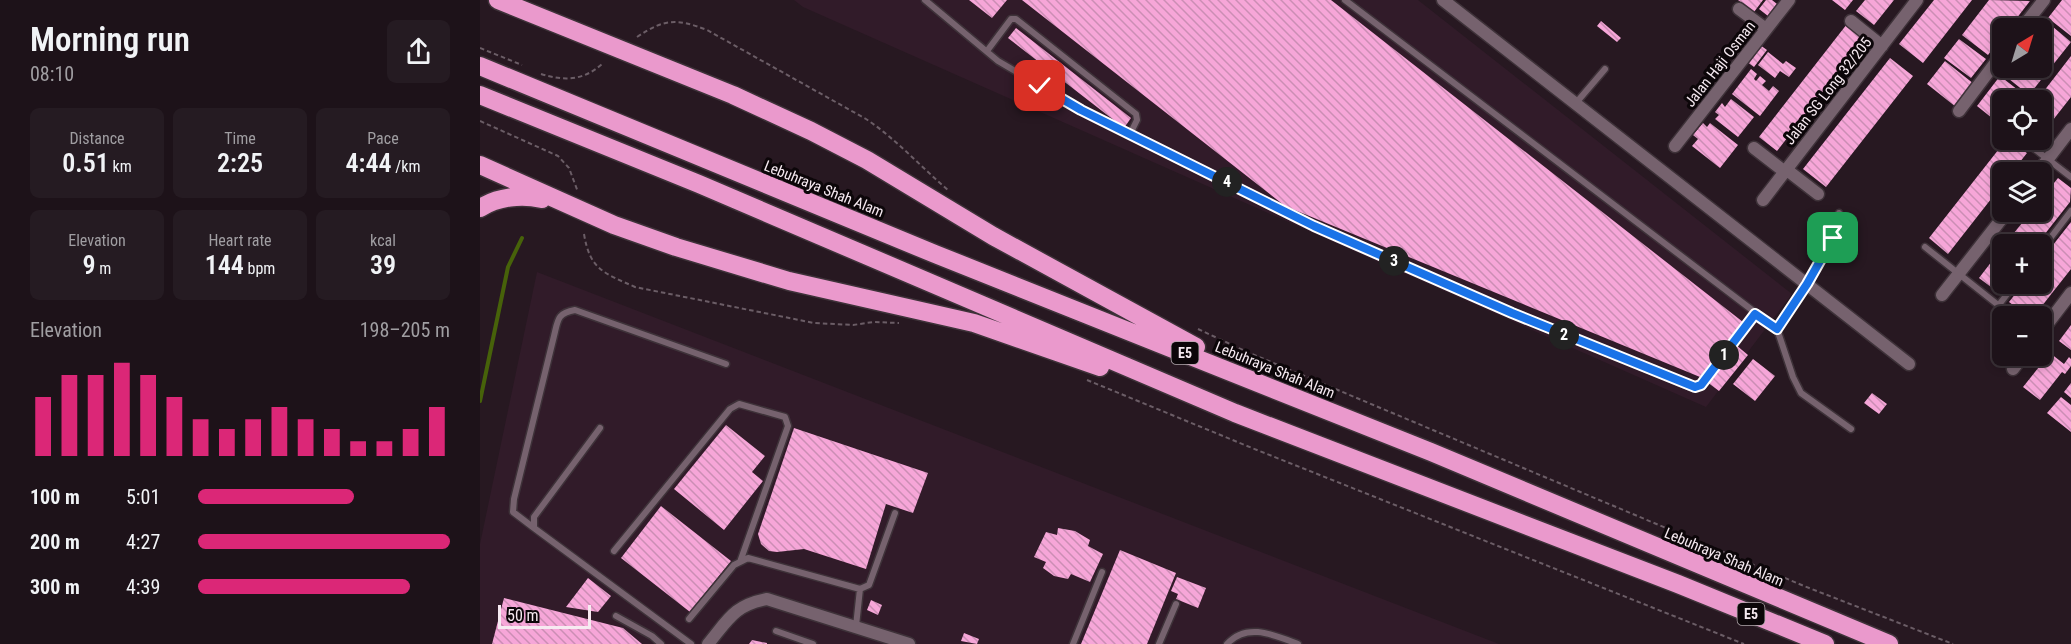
<!DOCTYPE html>
<meta charset="utf-8">
<style>
:root{--surface:#1d1219;--page:#251b22;--text:#f1f3f6;--muted:#a09ea2;--line:#3b3238;--accent:#db2777}
body{margin:0;font-family:"Roboto Condensed",sans-serif;background:var(--page);color:var(--text);height:100vh;display:flex;flex-direction:column;font-size:22px;white-space:nowrap}
*{box-sizing:border-box;margin:0}
p{font-size:20px;color:var(--muted)}
.icon{flex:none;width:33px;height:33px;fill:none;stroke:currentColor;stroke-width:2;stroke-linecap:round;stroke-linejoin:round}
.map{position:relative;flex:1;overflow:hidden}
.sheet{display:flex;flex-direction:column;background:var(--surface);width:480px}
.sheet>*{flex:none}
.needle{width:39px;rotate:38deg}
.buttons{position:absolute;left:1512px;top:18px;display:grid;gap:12px}
.buttons a{display:grid;place-items:center;width:60px;height:60px;border-radius:9px;background:var(--surface);box-shadow:0 3px 9px #0003,0 0 0 2px var(--line);font-size:30px}
.scale{position:absolute;left:18px;bottom:15px;width:93px;box-sizing:border-box;padding-left:6px;border:3px solid #f6eaf1;border-top:0;font-size:16px;line-height:21px;white-space:nowrap;color:#f6eaf1;-webkit-text-stroke:4px #0c0609;paint-order:stroke}
.pin{position:absolute;display:grid;place-items:center;width:51px;height:51px;color:#fff;margin:-26px;border-radius:12px;box-shadow:0 3px 9px #0006}
.km{position:absolute;width:30px;height:30px;margin:-15px;border-radius:50%;background:#222;color:#fff;font-size:16px;line-height:30px;text-align:center}
.round{display:grid;place-items:center;flex:none;width:63px;height:63px;border-radius:9px;background:var(--page)}
.summary{display:flex;align-items:center;justify-content:space-between;height:102px;padding:0 30px}
h1{font-size:33px;font-weight:600;line-height:45px}
.metrics{display:grid;grid-template-columns:repeat(3,1fr);gap:9px;height:102px;padding:6px 30px}
.metrics div{display:grid;align-content:center;border-radius:9px;background:var(--page);text-align:center}
.metrics b{font-size:26px;font-weight:600}
.metrics small{font-size:16px;font-weight:400}
.metrics p{font-size:16px}
.chart{height:168px;padding:12px 30px}
.chart p{display:flex;justify-content:space-between}
.chart svg{width:100%;height:108px;margin-top:6px;stroke:var(--accent);stroke-width:6}
ul{padding:0 30px;list-style:none;font-size:20px}
li{display:grid;grid-template-columns:96px 72px 1fr;align-items:center;height:45px}
li i{height:15px;border-radius:8px;background:var(--accent)}
main{display:flex;flex:1;min-height:0}
.map>svg:first-child{display:block}
</style>
<main>
<section class="sheet">
<div class="summary"><div><h1>Morning run</h1><p>08:10</p></div><a class="round"><svg class="icon" aria-label="share" viewBox="0 0 24 24"><path d="M12 15V3M7 8l5-5 5 5M5 13v7h14v-7"/></svg></a></div>
<div class="metrics">
<div><p>Distance</p><b>0.51<small> km</small></b></div>
<div><p>Time</p><b>2:25</b></div>
<div><p>Pace</p><b>4:44<small> /km</small></b></div>
</div>
<div class="metrics">
<div><p>Elevation</p><b>9<small> m</small></b></div>
<div><p>Heart rate</p><b>144<small> bpm</small></b></div>
<div><p>kcal</p><b>39</b></div>
</div>
<div class="chart"><p><span>Elevation</span>198–205 m</p>
<svg viewBox="0 0 160 44" preserveAspectRatio="none"><path d="M5 44V20M15 44V11M25 44V11M35 44V6M45 44V11M55 44V20M65 44V29M75 44V33M85 44V29M95 44V24M105 44V29M115 44V33M125 44V38M135 44V38M145 44V33M155 44V24"/></svg>
</div>
<ul>
<li><b>100 m</b>5:01<i style="width:62%"></i></li>
<li><b>200 m</b>4:27<i style="width:100%"></i></li>
<li><b>300 m</b>4:39<i style="width:84%"></i></li>
</ul>
</section>
<div class="map">
<svg width="1591" height="644" viewBox="0 0 1591 644">
<defs>
<pattern id="building-back-hatch" width="6" height="6" patternUnits="userSpaceOnUse" patternTransform="scale(1.5)"><rect width="6" height="6" fill="#f6a6d8"/><path d="M-1 5l2 2M0 0l6 6M5-1l2 2" fill="none" stroke="#cb8eb4"/></pattern>
</defs>
<rect width="100%" height="100%" fill="#271821"/>
<!-- built -->
<path fill="#311b29" d="M314 0H938L1312 294 1226 407 323 7Z
M57 272 1019 644H0V544Z"/>
<g fill="none" stroke-linecap="round" stroke-linejoin="round">
<!-- stream -->
<path stroke="#47620a" stroke-width="4" d="M0 401 28 267 42 238"/>
</g>
<!-- building -->
<path fill="url(#building-back-hatch)" d="M489 0H527L512 18Z
M542 0H851L1263 322 1220 377 805 206Z
M1258 0H1283L1274 12Z
M1286 0H1292L1297 4 1288 16 1279 9Z
M1352 0H1373L1365 10Z
M1385 0H1414L1394 25 1376 11Z
M1454 0H1492L1443 63 1419 44Z
M1509 0 1550 1 1529 28H1522V36L1508 55 1482 35Z
M1582 0H1591V36L1568 18Z
M1121 21 1141 38 1137 42 1117 26Z
M1566 21 1591 42 1549 95 1524 75 1530 68H1562L1560 28Z
M1270 23 1279 31 1275 37 1265 29Z
M1367 24 1385 38 1297 151 1279 137Z
M536 28 651 118 644 128 528 38Z
M1479 39 1506 59 1491 78 1464 58Z
M1280 45 1287 50 1274 67 1267 62Z
M1288 52 1303 64 1306 61 1316 68 1309 77 1300 71 1295 78 1278 65Z
M1591 56V97L1562 134V100H1557Z
M1410 58 1433 76 1346 187 1323 169Z
M1465 61 1494 84 1476 107 1447 84Z
M1271 69 1277 74 1274 79 1276 81 1280 76 1286 81 1282 85 1289 91 1293 86 1299 91 1280 116 1252 94Z
M1520 76 1547 97 1545 100H1522V126L1497 106Z
M1251 99 1274 117 1258 137 1235 119 1239 115 1235 112 1242 103 1245 107Z
M1223 123 1227 127 1230 123 1258 145 1240 168 1212 146 1218 139 1213 135Z
M1526 140 1547 153 1532 172H1522V185L1468 254 1449 238Z
M1578 178 1591 188 1590 202 1557 244H1525L1551 212H1562V198Z
M1591 222V269L1554 316H1548L1529 302 1543 284H1562V259Z
M1522 248V284H1526L1519 293 1499 278Z
M1591 325V350L1579 341Z
M1256 345 1268 355 1239 391 1227 382Z
M1570 353 1584 364 1589 357 1591 359V366L1585 374 1582 372 1560 400 1543 387Z
M1273 359 1295 376 1275 401 1253 384Z
M1591 383V398L1584 392Z
M1392 393 1407 404 1399 414 1384 403Z
M1581 397 1591 405V432L1567 413Z
M246 425 285 456 272 472 283 481 244 530 194 489Z
M314 428 448 473 433 513 406 504 386 569 324 549 297 552 289 551 281 544 278 534Z
M181 506 251 561 210 612 141 558Z
M578 528 595 531 610 540 608 546 623 554 610 582 591 574 588 579 574 576 563 568 566 562 554 557 566 532 577 535Z
M640 550 696 573 667 644H601Z
M697 577 726 588 718 608 696 599 698 594 691 591Z
M108 578 131 596 118 612 86 607Z
M24 598 143 628 162 644H12Z
M391 600 402 605 398 615 387 610Z
M484 633 499 639 497 644 481 641Z
M272 640 287 643V644H269Z"/>
<g fill="none" stroke-linecap="round" stroke-linejoin="round">
<!-- service casing -->
<g stroke="#3e3239" stroke-width="9">
<path id="service" d="M445 0 518 61 601 110 834 226 1032 313 1209 386 1215 387 1221 385 1275 314
M865 0 1297 329 1327 284 1353 238 1359 213
M507 51 531 19H536L656 114 657 120 650 134
M1096 103 1125 69
M1543 140 1591 177
M1445 247 1532 316
M1562 249 1591 211
M1518 306 1535 284
M1297 329 1313 377 1321 393 1371 429
M120 428 54 517V528L211 644
M54 528 33 512 34 499 74 336C78 320 77 313 95 310L246 364
M134 551 250 409 259 404 305 417 308 426 260 562
M380 589 389 585 415 513
M136 616 172 636 181 644
M209 619 254 565 268 558 380 589 376 626
M296 631 333 644
M593 644 622 572
M679 644 696 604
M747 644C767 622 794 635 818 644"/>
</g>
<!-- minor casing -->
<g stroke="#3e3239" stroke-width="15">
<path id="minor" d="M963 0 1429 364
M1259 9 1286 29
M1371 21 1402 46
M1542 28 1564 0
M1479 111 1522 54
M1195 146 1309 0
M1274 148 1305 172
M1307 170 1338 194
M1558 172 1591 129
M1283 200 1437 0
M1462 295 1527 212
M1562 331 1591 293
M1533 369 1543 356
M228 644C248 620 254 605 287 599L429 644"/>
</g>
<!-- motorway casing -->
<g stroke="#3e3239" stroke-width="21">
<path id="motorway" d="M18 0 253 95 331 131 387 160 513 236 716 347
M0 66 455 254 951 452 1409 644
M0 95 219 184 755 413 1198 584 1345 644
M0 165 134 225 196 247 309 281 494 323 620 367
M0 208C18 197 41 194 62 199"/>
</g>
<!-- path -->
<path stroke="#6b5d66" stroke-width="2" stroke-dasharray="4.5 3" stroke-linecap="butt" d="M157 37C184 19 196 18 227 30L386 119C416 139 440 166 468 190
M0 48 42 65
M61 74C84 81 103 81 122 64
M0 121 78 156 89 168 98 192
M104 234C110 270 124 273 155 287L334 323 373 325 393 322 419 323
M718 329 765 351 1324 586 1473 644
M607 380 772 448 1264 644"/>
<!-- service -->
<use href="#service" stroke="#76626e" stroke-width="6"/>
<!-- minor -->
<use href="#minor" stroke="#76626e" stroke-width="12"/>
<!-- motorway -->
<use href="#motorway" stroke="#ea99cc" stroke-width="18"/>
</g>
<g fill="none" stroke-linecap="round" stroke-linejoin="round">
<!-- route casing -->
<g stroke="#fff" stroke-width="12">
<path id="route" d="M560 86 601 110 834 226 1032 313 1215 387 1221 385 1275 314 1297 329 1327 284 1353 238"/>
</g>
<!-- route -->
<use href="#route" stroke="#1a73e8" stroke-width="8"/>
</g>
<g text-anchor="middle" dominant-baseline="central" stroke-width="6" stroke-linejoin="round" paint-order="stroke">
<!-- shield labels -->
<g fill="#0c0609" stroke="#b0a6ab" stroke-width="1.5">
<rect x="691.5" y="342" width="27" height="22" rx="4.5"/>
<rect x="1257.5" y="603" width="27" height="22" rx="4.5"/>
</g>
<g font-size="14" font-weight="bold" fill="#f6eaf1">
<text x="705" y="353">E5</text>
<text x="1271" y="614">E5</text>
</g>
<!-- street labels -->
<g font-size="15" fill="#f6eaf1" stroke="#0c0609">
<text transform="translate(1240 64) rotate(-52)">Jalan Haji Osman</text>
<text transform="translate(1348 91) rotate(-52)">Jalan SG Long 32/205</text>
<text transform="translate(344 189) rotate(22)">Lebuhraya Shah Alam</text>
<text transform="translate(795 370) rotate(22)">Lebuhraya Shah Alam</text>
<text transform="translate(1244 557) rotate(23)">Lebuhraya Shah Alam</text>
</g>
</g>
</svg>
<div class="buttons">
<a><svg class="needle" viewBox="-14 -14 28 28"><path d="M0-13l5 13h-10z" fill="#e53935"/><path d="M0 13l5-13h-10z" fill="#a09ea2"/></svg></a>
<a><svg class="icon" aria-label="locate" viewBox="0 0 24 24"><circle cx="12" cy="12" r="6"/><path d="M12 2v4M12 18v4M2 12h4M18 12h4"/></svg></a>
<a><svg class="icon" aria-label="layers" viewBox="0 0 24 24"><path d="M12 4l9 5-9 5-9-5zM3 14l9 5 9-5"/></svg></a>
<a>+</a>
<a>−</a>
</div>
<div class="scale">50 m</div>
<div class="pin" style="left:1353px;top:238px;background:#1e9e55"><svg class="icon" aria-label="arrive" viewBox="0 0 24 24"><path d="M6 21V4h12l-3 4 3 4H6"/></svg></div>
<div class="pin" style="left:560px;top:86px;background:#d93025"><svg class="icon" aria-label="check" viewBox="0 0 24 24"><path d="M5 12l5 5 9-10"/></svg></div>
<b class="km" style="left:1244px;top:355px">1</b>
<b class="km" style="left:1084px;top:335px">2</b>
<b class="km" style="left:914px;top:261px">3</b>
<b class="km" style="left:747px;top:182px">4</b>
</div>
</main>
